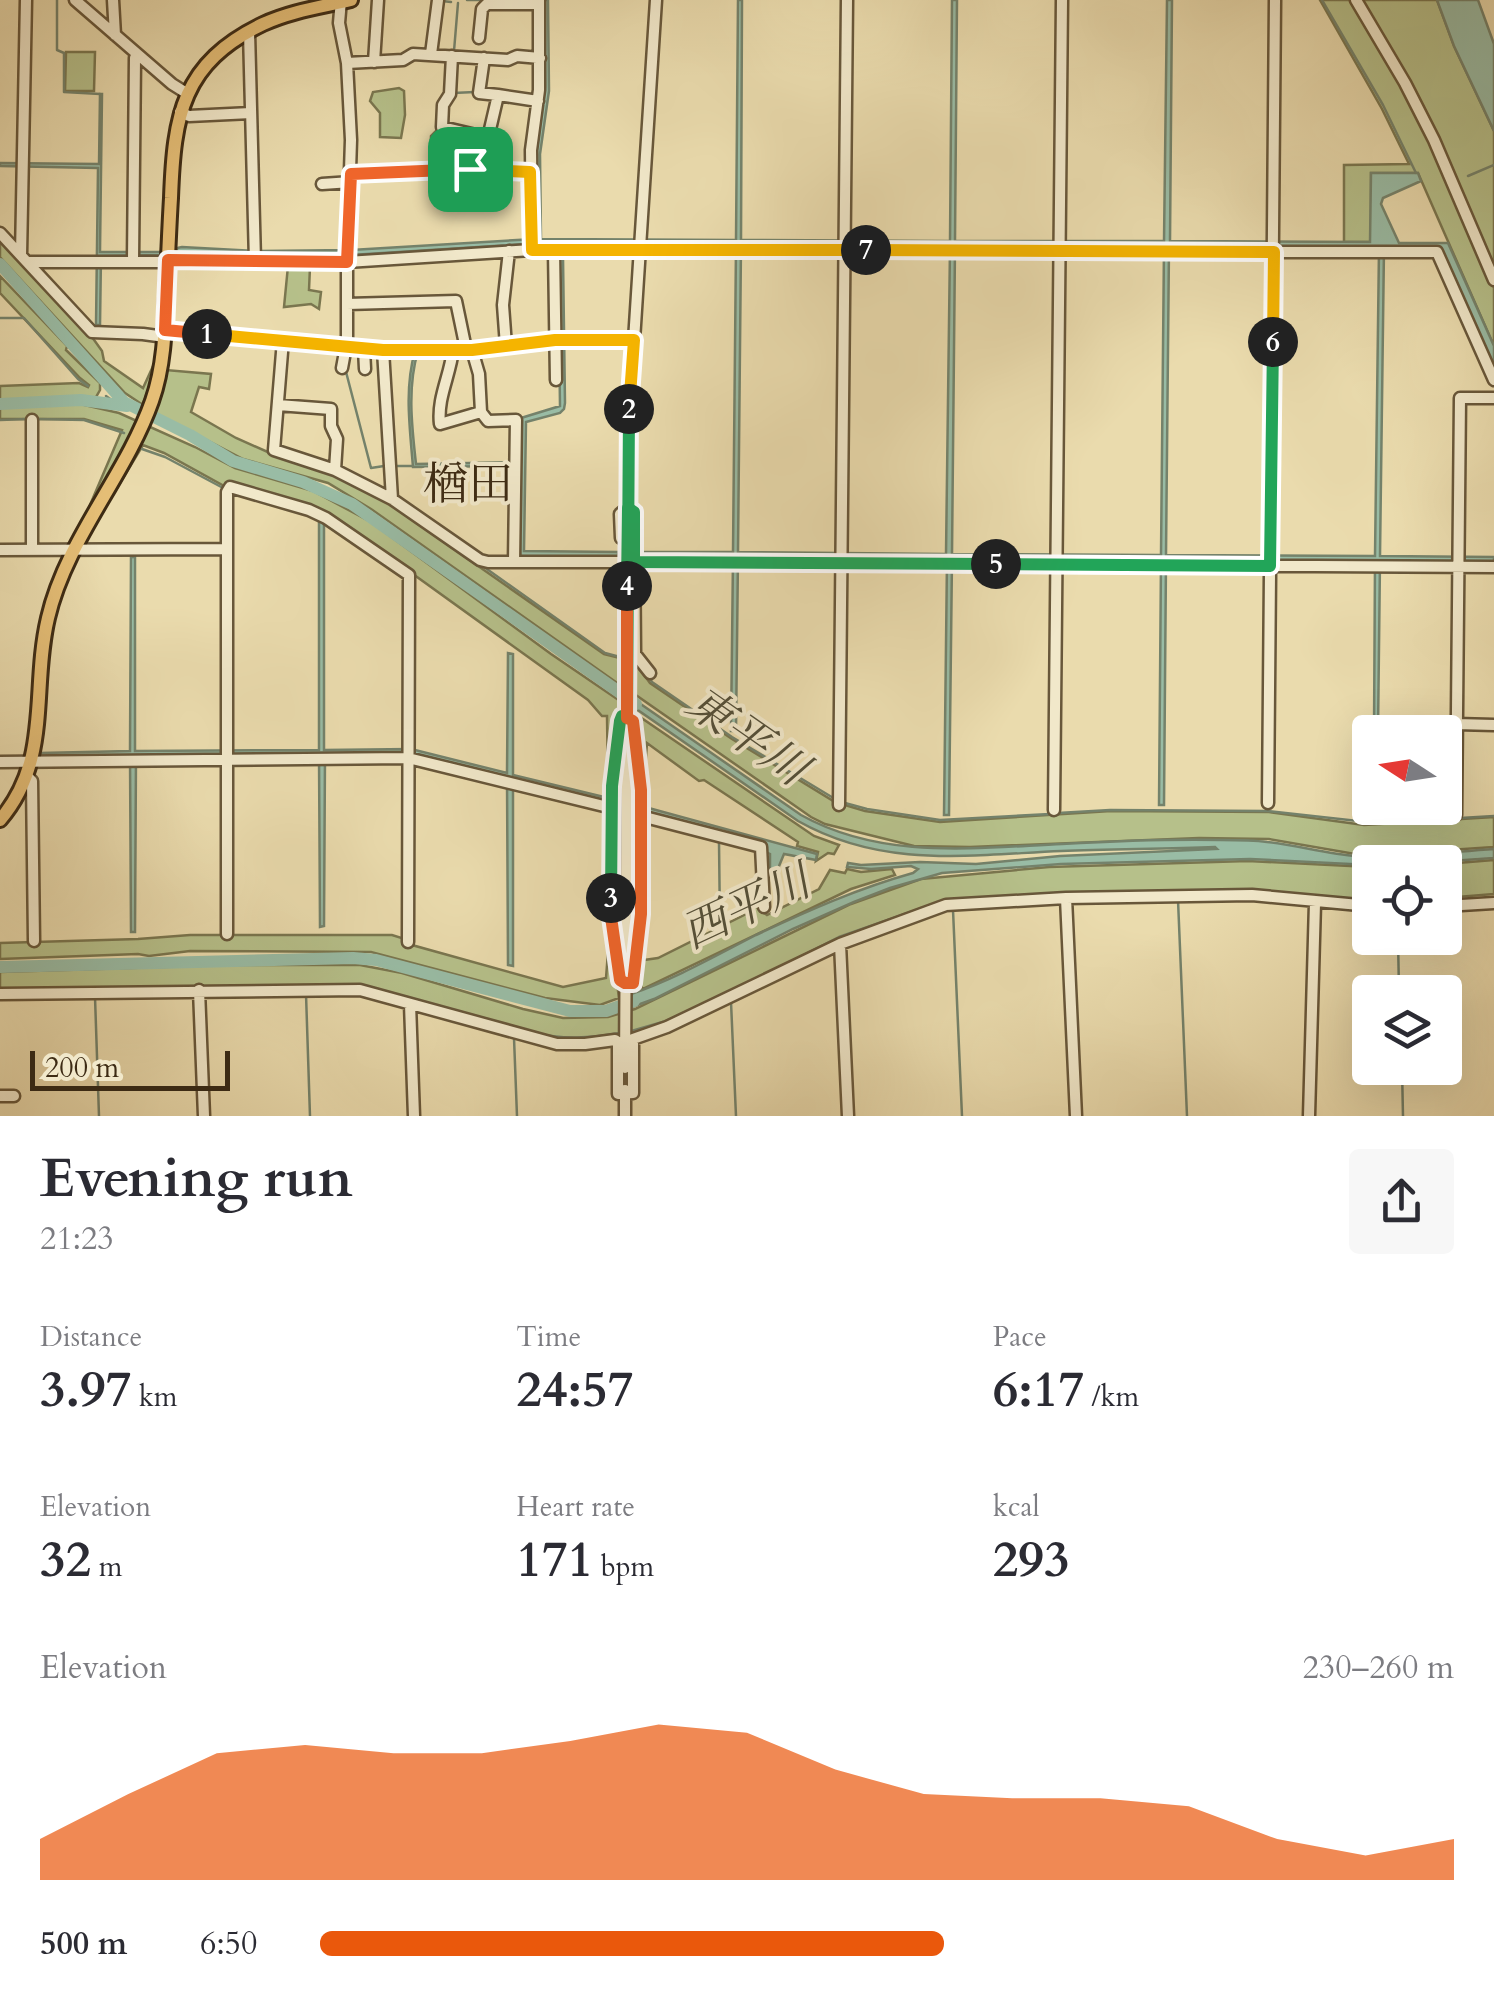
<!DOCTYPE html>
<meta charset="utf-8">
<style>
:root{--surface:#fff;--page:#f7f7f7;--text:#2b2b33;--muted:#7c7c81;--accent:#ea580c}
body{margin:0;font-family:Cardo,"Noto Serif JP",serif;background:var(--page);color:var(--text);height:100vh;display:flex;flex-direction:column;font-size:38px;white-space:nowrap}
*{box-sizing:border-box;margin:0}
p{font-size:32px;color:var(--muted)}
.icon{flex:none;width:55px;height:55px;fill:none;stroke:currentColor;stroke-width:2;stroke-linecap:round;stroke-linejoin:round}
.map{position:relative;height:1116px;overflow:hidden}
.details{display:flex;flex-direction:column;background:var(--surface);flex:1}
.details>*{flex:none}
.needle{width:65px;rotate:282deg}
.fabs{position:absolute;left:1352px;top:715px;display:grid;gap:20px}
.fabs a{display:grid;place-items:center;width:110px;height:110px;border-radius:10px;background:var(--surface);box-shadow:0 10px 40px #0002;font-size:50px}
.scale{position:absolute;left:30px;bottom:25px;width:200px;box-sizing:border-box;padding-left:10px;border:5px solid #3d2b14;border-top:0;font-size:28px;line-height:35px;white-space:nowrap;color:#3d2b14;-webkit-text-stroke:8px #f1e8ca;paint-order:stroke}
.pin{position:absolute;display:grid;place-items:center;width:85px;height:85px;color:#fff;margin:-42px;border-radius:20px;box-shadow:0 5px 15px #0006}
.km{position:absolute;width:50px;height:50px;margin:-25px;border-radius:50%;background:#222;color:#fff;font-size:28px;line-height:50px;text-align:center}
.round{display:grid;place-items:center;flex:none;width:105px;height:105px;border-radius:10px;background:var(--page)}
.summary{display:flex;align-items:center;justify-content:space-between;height:170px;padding:0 40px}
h1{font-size:55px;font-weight:700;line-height:75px}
.figures{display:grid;grid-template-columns:repeat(3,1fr);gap:15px;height:170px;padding:10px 40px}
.figures div{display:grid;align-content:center}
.figures b{font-size:50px;font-weight:700}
.figures small{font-size:28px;font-weight:400}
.figures p{font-size:28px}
.chart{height:280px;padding:20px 40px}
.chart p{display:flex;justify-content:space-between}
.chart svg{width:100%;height:180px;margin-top:10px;fill:var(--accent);opacity:.7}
ul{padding:0 40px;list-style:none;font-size:32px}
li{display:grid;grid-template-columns:160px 120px 1fr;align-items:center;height:75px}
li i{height:25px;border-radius:12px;background:var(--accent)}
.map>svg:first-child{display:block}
</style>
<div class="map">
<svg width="1494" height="1116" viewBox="0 0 1494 1116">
<rect width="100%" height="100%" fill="#eadbad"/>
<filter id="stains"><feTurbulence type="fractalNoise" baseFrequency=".002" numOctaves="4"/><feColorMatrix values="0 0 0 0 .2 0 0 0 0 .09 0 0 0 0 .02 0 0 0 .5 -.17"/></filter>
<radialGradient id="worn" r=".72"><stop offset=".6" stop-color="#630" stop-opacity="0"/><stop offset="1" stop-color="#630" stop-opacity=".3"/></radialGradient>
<!-- green -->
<path fill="#b6c08a" stroke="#7a764f" stroke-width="2.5" d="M1320 0H1437L1454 46 1494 131V346L1418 173H1371V242H1344V165L1409 164 1382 109Z
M66 52H95L94 91H65Z
M399 88 404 91 405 115 401 138 380 137V113L370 101 373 92Z
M439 128 472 138 466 165 430 166 431 136Z
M0 240 92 337 102 351 104 361 143 388 154 364 152 380 144 401 154 407 166 370 211 374 209 389 199 387 191 412 236 438 270 453 332 471 388 503 604 654 620 658V685L371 509 328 483 243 459 155 413 125 393 0 257Z
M288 266 310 267 309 290 321 292 319 309 311 304 284 307Z
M0 276 67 346 66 350 100 383V390L96 397 0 401V386L79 383 88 387 89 385 80 378 0 293Z
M76 403 119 413 195 447 235 468 313 491 371 522 551 654 620 701 617 712 622 731 637 727 640 717 814 836 839 845 834 854 828 853 816 861 818 852 797 846 798 842 704 780 699 781 647 743 644 784V960L658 958 748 913 754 905 767 915 819 889 830 870 845 873 847 869 861 872 892 869 895 875 851 889 643 989 636 979 616 976 619 998 600 1005 545 998 371 952 190 951 149 956 138 954 0 959V943L138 939 190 935H392L405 939 412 945 563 987 606 978 610 926 607 716H602L588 700 349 528 311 508 226 487 164 453 143 445 94 526 137 424 84 519 122 430 84 419H0V407Z
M633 659 650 683 732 739 835 802 865 811 940 822 1111 811 1269 812 1364 825 1494 817V847L1389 854H1355L1269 839 1199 838 970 847 914 846 825 824 811 817 633 693Z
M1494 860V894L1445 898V864Z
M1248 861 1370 867V904L1252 893 945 902 667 1025C631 1035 595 1041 557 1041L366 987 0 991V972L228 965H360L402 973 523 1009 563 1018 608 1017 635 1009 851 904 921 879 1049 867Z"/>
<!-- water -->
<path fill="#99bca5" stroke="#74826b" stroke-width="2.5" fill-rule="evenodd" d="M544 0H548L549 91 540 154 541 239 736 240 738 0H742L741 240 950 241 952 0H957L955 241H1164L1167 0H1172L1170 241 1370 242 1371 173H1418L1421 181 1383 198 1381 204 1399 243H1448L1494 346V367L1441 248H1384L1380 556 1494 557V562L1380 561 1378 732H1374L1375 561 1166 560 1164 805H1159L1161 560 952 559 949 815H944L947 559 738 557 736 731H731L733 558 638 557V552H733L736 246 527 244 351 255 177 253V248L182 247 258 251 351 250 535 239 536 151 545 87ZM741 246 950 247 946 554 738 552ZM955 247H1164L1161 555 952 554ZM1169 247 1379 248 1375 556 1166 555Z
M1437 0H1478L1494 44V131L1454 46Z
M100 94H102L100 252H163V255L101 256 100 325H96L98 168 0 166V163L99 164Z
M558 257H563L565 403 564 409 560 413 526 422 524 551 618 552V557H520V466L413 467C410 429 404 389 415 351H418C407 388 412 427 416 464L521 462V418L560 406Z
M319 521H324V750L411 749 507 773 508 653 513 654V775L608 798 607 803 513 780V966L508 965 507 778 412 754 325 755 324 926 320 927 319 755 136 756 135 932H131L130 757H39L40 753 130 751 131 557H135V751L319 750Z
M632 698 801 815C882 860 973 848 1062 844 1115 841 1168 839 1221 840 1237 840 1252 840 1267 842 1297 845 1327 854 1357 856 1403 858 1449 852 1494 849V858L1436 862H1370V865L1250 859 1061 864 942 873 890 888 854 902 793 929 654 999 632 1007 631 994C675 979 715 956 756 935 807 911 859 888 913 873L918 869 911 866 871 869 847 867 848 863 861 865 920 862 976 864 1060 856 1217 849 1215 847C1164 849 1112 849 1061 851 969 855 883 869 798 821L632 706Z
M645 807 817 854 816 860 784 854 777 871 770 869V854L766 852V845L645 812Z"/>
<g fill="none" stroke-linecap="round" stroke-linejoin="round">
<!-- stream -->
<path stroke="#74826b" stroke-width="2.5" d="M57 0V50L64 53V92L100 94
M467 0H485
M1322 0 1383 105 1416 173
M442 1 451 2
M454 51 458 3
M453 93 475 92
M1468 176 1494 165
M0 318H24L78 379 88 386
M345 368 371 468 384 466
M106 396 117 404
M36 419 84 420 124 433
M0 420 28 419
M142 449 165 457 225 489
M394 466H413
M79 555H133V557
M484 567 605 653 620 657
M647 675 652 682 732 737 835 799
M845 803 867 809 940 820 1050 814
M1058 813 1110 810 1268 811 1376 823 1494 816
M719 842 720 926
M1071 893 1257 891
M1350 899 1370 900
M1178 900 1187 1116
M953 910 962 1116
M1398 938 1399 992
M752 981 839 937 945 900 1058 893
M306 994 310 1116
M95 997 99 1116
M731 1002 736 1116
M628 1032 666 1021 718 997
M534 1033C564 1040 590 1038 620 1033
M514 1038 517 1116
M1402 1068 1403 1116"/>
<!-- river -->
<path stroke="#99bca5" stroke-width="12" d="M0 264 124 402 190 435 233 461 303 482 352 504 636 704
M0 404 81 400 127 406
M0 967 353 958 376 960 570 1011H606L634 1001"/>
<!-- minor casing -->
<g stroke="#68573a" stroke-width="15">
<path id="minor" d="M75 0 172 84 188 94
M113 0 115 35
M1356 0 1405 83 1434 140 1494 280
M249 32 255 261
M479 38 482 9 487 4H539
M431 54 438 0
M452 56 450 94 443 105 442 127 476 135 470 169
M484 58 479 93 498 95
M374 62 378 0
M347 63 403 60 413 54 508 60 517 56 540 58
M180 112 189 116 251 113
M476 135 488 138 498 95 538 101
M351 174 470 169 531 172
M322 184 351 182
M0 233 92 332 143 334 165 337
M532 250 531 150 539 90V0
M554 250 556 380
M21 255 26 0
M133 260 135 58 137 54
M28 262H347L351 140 347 63 339 23 341 0
M347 304 456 301 466 349
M165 330 383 350H472L555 340 634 339
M283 340 274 450 335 470 392 499 480 560 488 562H621
M506 346 503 305 509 251
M364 349 365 369
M383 350 392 499
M453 350C450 376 437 398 440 424L481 412 488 421 516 420 514 562
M472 350 479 374 481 412
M342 368 347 341V262L532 250 1437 252 1494 380
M278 405 331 409V426L337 439 335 470
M634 535 635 654 650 673
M621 538 620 514 627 508
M0 550 227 549
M32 550V420
M634 562 1494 567
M1456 724 1494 725
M0 762 408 758 612 808
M27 776 32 781 34 941
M1268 803 1275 0
M839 805 847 0
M1054 810 1062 0
M1456 815 1460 398H1494
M641 816 761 847 764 907
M1445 906 1494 903
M227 934V492L230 487 309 510 326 518 409 575 408 942
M840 944 848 1116
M620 978 611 917 612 786 620 721 622 716 626 718
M625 983H633L641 914V789L633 721 628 719
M199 990 204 1116
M0 994 360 990 557 1044H585L615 1040 618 1042V1094L633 1093V1039L667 1027 840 944 946 905 1066 898
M410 1004 414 1116
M625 1068 629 418 656 0
M0 1096H14
M625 1116V1090
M1076 1116 1066 898 1252 895 1370 906
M1309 1116 1315 903"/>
</g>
<!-- major casing -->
<g stroke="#3d2b14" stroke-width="18">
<path id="major" d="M0 820C52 759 31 690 48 618 66 540 126 475 152 401 164 367 165 331 166 296 168 263 169 231 171 198 174 115 182 63 263 24 291 11 321 7 351 0"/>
</g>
<!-- minor -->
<use href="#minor" stroke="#f1e8ca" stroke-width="10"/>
<!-- major -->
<use href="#major" stroke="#e5be76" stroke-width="12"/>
</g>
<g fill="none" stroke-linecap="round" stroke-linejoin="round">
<!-- split-1 casing -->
<g stroke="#fff" stroke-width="20">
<path id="split-1" d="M207 334 165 330 168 260 347 262 351 174 470 169"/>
</g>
<!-- split-2 casing -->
<g stroke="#fff" stroke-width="20">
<path id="split-2" d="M207 334 383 350H472L555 340H634L629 409"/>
</g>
<!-- split-3 casing -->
<g stroke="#fff" stroke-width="20">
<path id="split-3" d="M611 898 612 786 620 721 622 716 627 718 629 409"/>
</g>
<!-- split-4 casing -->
<g stroke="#fff" stroke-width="20">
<path id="split-4" d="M611 898V917L620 980 625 983H633L641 914V790L633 721 627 718V586"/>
</g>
<!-- split-5 casing -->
<g stroke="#fff" stroke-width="20">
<path id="split-5" d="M627 586 628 508 634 512V562L996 564"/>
</g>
<!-- split-6 casing -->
<g stroke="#fff" stroke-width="20">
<path id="split-6" d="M996 564 1270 566 1273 342"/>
</g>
<!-- split-7 casing -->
<g stroke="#fff" stroke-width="20">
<path id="split-7" d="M866 250 1274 252 1273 342"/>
</g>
<!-- split-8 casing -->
<g stroke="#fff" stroke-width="20">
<path id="split-8" d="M470 169 530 172 532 250H866"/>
</g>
<!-- split-1 -->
<use href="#split-1" stroke="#f0652b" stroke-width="12"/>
<!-- split-2 -->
<use href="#split-2" stroke="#f5b400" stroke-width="12"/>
<!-- split-3 -->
<use href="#split-3" stroke="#22a559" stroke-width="12"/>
<!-- split-4 -->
<use href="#split-4" stroke="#f0652b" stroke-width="12"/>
<!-- split-5 -->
<use href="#split-5" stroke="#22a559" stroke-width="12"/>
<!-- split-6 -->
<use href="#split-6" stroke="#22a559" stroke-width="12"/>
<!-- split-7 -->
<use href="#split-7" stroke="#f5b400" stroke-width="12"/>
<!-- split-8 -->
<use href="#split-8" stroke="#f5b400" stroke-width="12"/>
</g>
<g text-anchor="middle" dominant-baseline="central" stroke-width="8" stroke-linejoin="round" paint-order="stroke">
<!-- neighbourhood labels -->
<g font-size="45" fill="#3d2b14" stroke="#f1e8ca">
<text x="468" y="484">楢田</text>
</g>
<!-- water labels -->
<g font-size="45" font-style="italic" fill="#544f38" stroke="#f1e8ca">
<text transform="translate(747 736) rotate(35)">東平川</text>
<text transform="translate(746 907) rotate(-25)">西平川</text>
</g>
</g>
<rect width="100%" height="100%" filter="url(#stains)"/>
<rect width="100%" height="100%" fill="url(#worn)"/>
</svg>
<div class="fabs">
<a><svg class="needle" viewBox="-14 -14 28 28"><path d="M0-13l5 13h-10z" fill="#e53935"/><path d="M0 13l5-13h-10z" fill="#7c7c81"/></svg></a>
<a><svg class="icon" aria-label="locate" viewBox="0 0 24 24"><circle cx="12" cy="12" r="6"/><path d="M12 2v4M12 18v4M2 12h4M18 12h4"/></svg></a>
<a><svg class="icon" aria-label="layers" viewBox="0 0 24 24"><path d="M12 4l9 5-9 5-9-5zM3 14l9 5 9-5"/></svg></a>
</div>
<div class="scale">200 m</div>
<div class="pin" style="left:470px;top:169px;background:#1e9e55"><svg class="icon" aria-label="arrive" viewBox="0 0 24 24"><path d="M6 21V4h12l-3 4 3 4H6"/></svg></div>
<b class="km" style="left:207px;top:334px">1</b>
<b class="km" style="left:629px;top:409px">2</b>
<b class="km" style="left:611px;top:898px">3</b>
<b class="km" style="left:627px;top:586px">4</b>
<b class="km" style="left:996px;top:564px">5</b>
<b class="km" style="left:1273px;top:342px">6</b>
<b class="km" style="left:866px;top:250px">7</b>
</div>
<section class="details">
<div class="summary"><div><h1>Evening run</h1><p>21:23</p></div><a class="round"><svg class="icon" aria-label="share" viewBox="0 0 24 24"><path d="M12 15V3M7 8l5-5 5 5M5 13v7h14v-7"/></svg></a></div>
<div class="figures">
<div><p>Distance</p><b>3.97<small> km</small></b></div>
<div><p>Time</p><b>24:57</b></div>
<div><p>Pace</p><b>6:17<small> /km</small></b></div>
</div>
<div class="figures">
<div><p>Elevation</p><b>32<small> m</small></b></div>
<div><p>Heart rate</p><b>171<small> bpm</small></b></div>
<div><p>kcal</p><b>293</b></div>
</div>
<div class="chart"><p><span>Elevation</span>230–260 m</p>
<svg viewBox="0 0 160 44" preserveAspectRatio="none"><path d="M0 44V34L10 23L20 13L30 11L40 13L50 13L60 10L70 6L80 8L90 17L100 23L110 24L120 24L130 26L140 34L150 38L160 34V44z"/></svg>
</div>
<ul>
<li><b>500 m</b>6:50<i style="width:55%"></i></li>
</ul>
</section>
